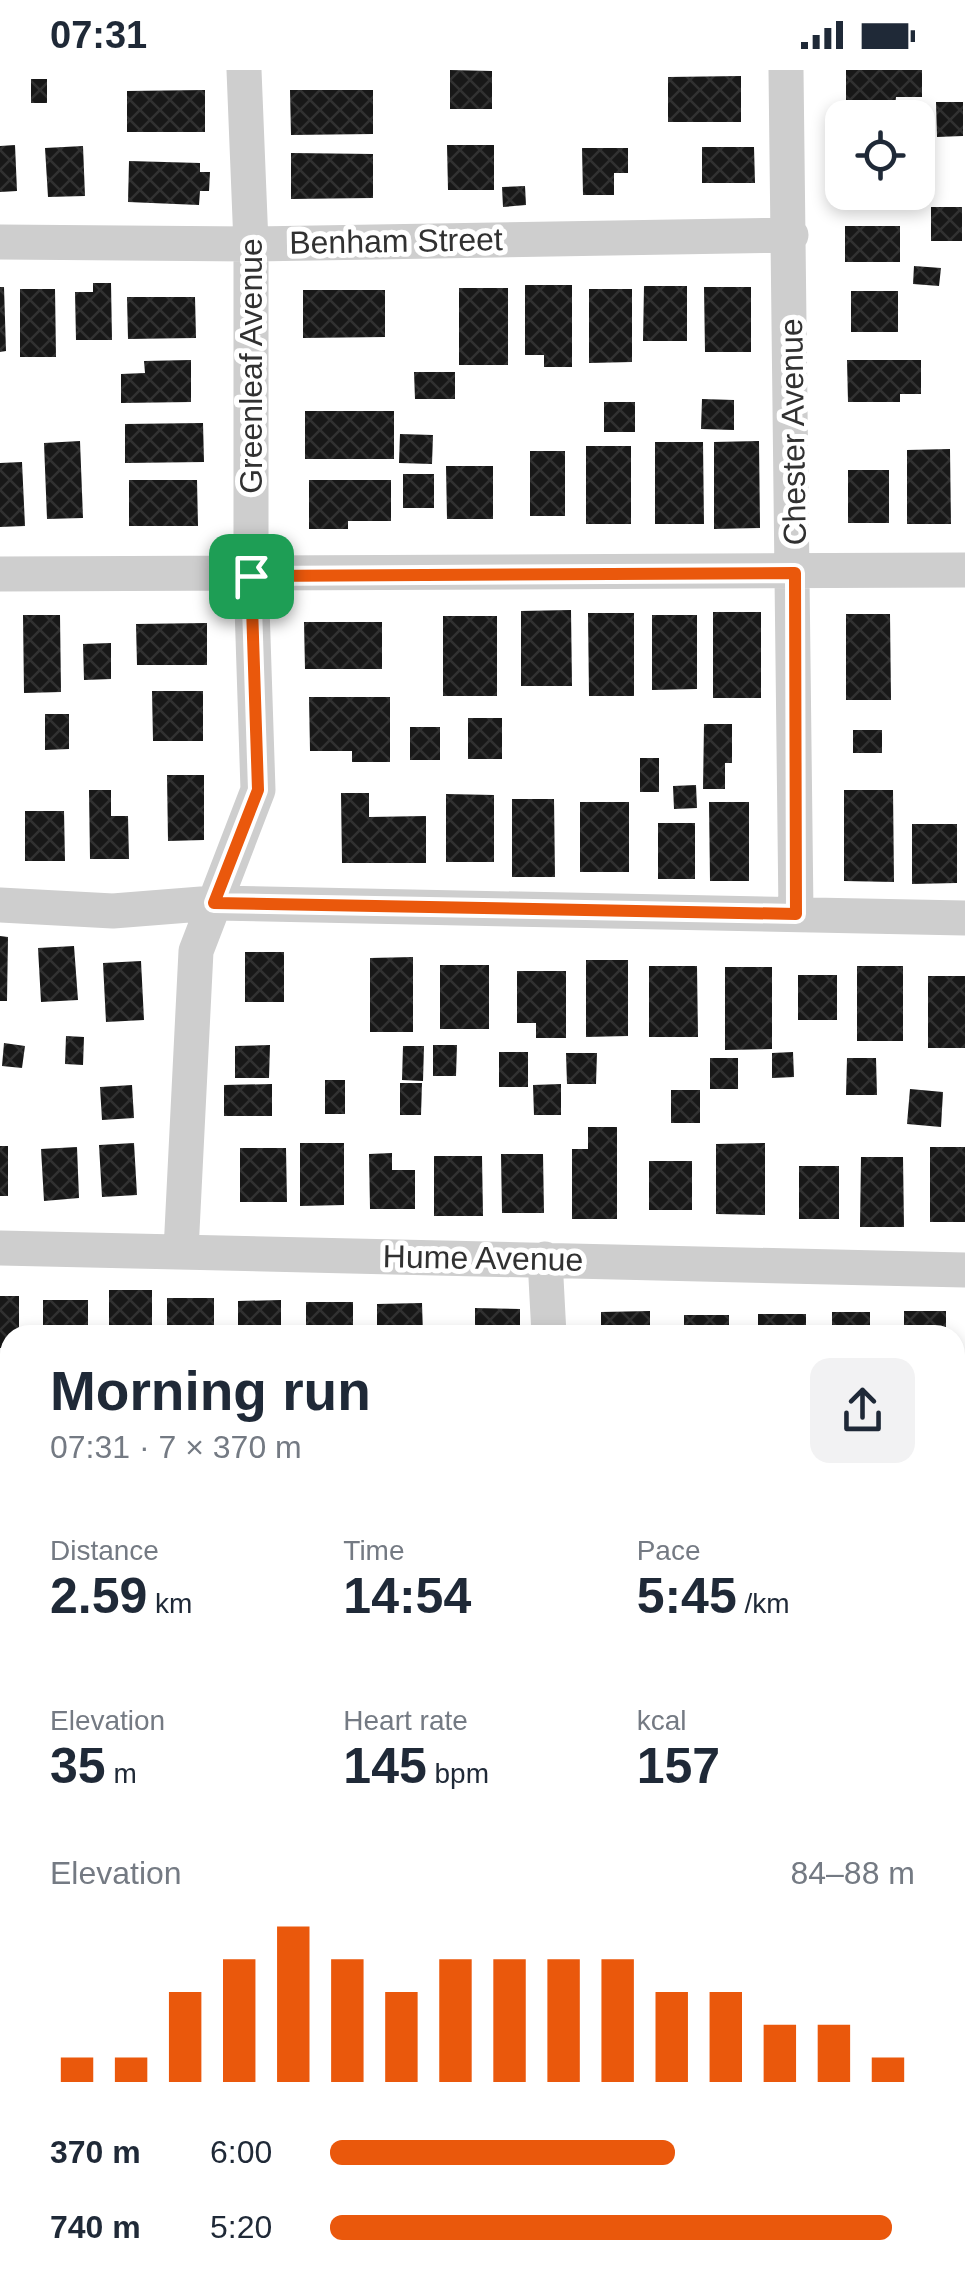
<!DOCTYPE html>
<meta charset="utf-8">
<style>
:root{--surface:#fff;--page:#f2f2f3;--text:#1f2937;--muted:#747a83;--accent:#ea580c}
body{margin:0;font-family:Helvetica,sans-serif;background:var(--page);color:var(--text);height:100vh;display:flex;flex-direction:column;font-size:38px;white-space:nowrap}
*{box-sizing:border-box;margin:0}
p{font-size:32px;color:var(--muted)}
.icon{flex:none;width:55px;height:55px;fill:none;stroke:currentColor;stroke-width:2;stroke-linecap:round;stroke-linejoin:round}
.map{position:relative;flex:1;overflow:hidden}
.details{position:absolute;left:0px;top:1255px;width:965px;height:962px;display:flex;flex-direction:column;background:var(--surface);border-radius:30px 30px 0 0;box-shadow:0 5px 15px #0003}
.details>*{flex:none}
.buttons{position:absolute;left:825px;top:30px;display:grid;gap:20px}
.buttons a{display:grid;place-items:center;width:110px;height:110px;border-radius:20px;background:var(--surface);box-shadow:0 5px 15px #0003;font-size:50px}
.pin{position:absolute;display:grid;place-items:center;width:85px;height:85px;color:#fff;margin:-42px;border-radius:20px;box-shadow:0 5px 15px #0006}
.round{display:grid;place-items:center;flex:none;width:105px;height:105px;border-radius:20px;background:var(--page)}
.headline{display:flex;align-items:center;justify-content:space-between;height:170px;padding:0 50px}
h1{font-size:55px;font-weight:700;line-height:75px}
.metrics{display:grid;grid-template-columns:repeat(3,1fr);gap:15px;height:170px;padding:10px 50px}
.metrics div{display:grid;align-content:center}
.metrics b{font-size:50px;font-weight:700}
.metrics small{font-size:28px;font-weight:400}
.metrics p{font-size:28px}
.chart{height:280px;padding:20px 50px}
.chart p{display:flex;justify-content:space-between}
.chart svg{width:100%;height:180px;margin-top:10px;stroke:var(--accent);stroke-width:6}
ul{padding:0 50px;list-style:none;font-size:32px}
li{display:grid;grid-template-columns:160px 120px 1fr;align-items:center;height:75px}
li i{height:25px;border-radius:12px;background:var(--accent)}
.status{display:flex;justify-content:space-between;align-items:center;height:70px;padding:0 50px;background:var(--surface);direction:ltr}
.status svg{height:28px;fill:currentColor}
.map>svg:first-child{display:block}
</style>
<div class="status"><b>07:31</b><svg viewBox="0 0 49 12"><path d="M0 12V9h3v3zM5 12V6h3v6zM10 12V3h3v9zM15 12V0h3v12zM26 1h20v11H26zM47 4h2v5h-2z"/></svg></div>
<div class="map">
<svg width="965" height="2217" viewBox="0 0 965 2217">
<defs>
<pattern id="building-cross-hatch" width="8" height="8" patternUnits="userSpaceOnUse" patternTransform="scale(2.5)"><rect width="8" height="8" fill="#181818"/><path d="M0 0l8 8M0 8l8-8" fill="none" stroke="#313131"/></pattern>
</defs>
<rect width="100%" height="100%" fill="#fff"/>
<!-- grass -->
<path fill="#e7eedf" d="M0 1391H10V1782L0 1779Z"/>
<!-- building -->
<path fill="url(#building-cross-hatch)" d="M450 0 492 1V39H450Z
M846 0H922V27H896L895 37 846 38Z
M741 6V52H668V7Z
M31 9H47V33H31Z
M205 20V62H127V21Z
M290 20H373V64L291 65Z
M936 32H963V66L937 67Z
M15 75 17 121 0 122V76Z
M447 75H494V120H448Z
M83 76 85 126 48 127 45 78Z
M702 77H754L755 113H702Z
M582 78H628V103H614V125H583Z
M291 83 373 84V128L291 129Z
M129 91 200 93V102H210L209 121H200L199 135 128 132Z
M525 116 526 135 503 137 502 117Z
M931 137H962V171H931Z
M845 156H900V192H845Z
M914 196 941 198 939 216 913 214Z
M93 213H111L112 270H76L75 222H93Z
M525 215H572V297H544V285H525Z
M644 216H687V271H643Z
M0 217H4L6 281 0 282Z
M704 217H751V282H705Z
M459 218H508V295H459Z
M20 219H55L56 287H20Z
M589 219H632V292L589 293Z
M303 220H385V267L303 268Z
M851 221H898V262H851Z
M127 227H195L196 268 128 269Z
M191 290V332L121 333V304L145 303 144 291Z
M847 290H921V324H900V332H848Z
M414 302H455V329H415Z
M702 329 734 330V360L701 359Z
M604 332H635V362H604Z
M305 341H394V389H305Z
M203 353 204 392 125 393V354Z
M400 364 433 365 432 394 399 393Z
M80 371 83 448 47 449 44 373Z
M759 371 760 458 714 459V372Z
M655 372H703L704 454H655Z
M586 376H631V454H586Z
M950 379 951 454H907V380Z
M530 381H565V446H530Z
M22 392 25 456 0 457V393Z
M446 396H493V449H447Z
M848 400H889V453H848Z
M403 404H434V438H403Z
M129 410H197L198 456H129Z
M309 410H391V451H348V459H309Z
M571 540 572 616H521V541Z
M713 542H761V628H713Z
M588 543H634V626H589Z
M846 544H890L891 630H846Z
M23 545H60L61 622 24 623Z
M652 545H697V619L652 620Z
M443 546H497V626H443Z
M304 552H382V599H305Z
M207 553V595H137L136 554Z
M111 573V609L84 610 83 574Z
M152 621H203V671H153Z
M309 627H390V692H352V681H310Z
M45 644H69V679L45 680Z
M468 648H502V689H468Z
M704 654H732V693H725V719H703Z
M410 657H440V690H410Z
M853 660H882V683H853Z
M640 688H659V722H640Z
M167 705H204V770L168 771Z
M696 715 697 738 674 739 673 716Z
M89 720H111V746H128L129 789H90Z
M844 720H893L894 812 844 811Z
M341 723H369V747L426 746V793H342Z
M446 724 494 725V792H446Z
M512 729H554L555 807H512Z
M580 732H629V802H580Z
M709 732H749V811H710Z
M25 741H64L65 791H25Z
M658 753H695V809H658Z
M912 754H957V813L912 814Z
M0 866 8 867 7 931H0Z
M74 876 78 930 41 932 38 878Z
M245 882H284V932H245Z
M413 887V962H370V888Z
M586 890H628V966L586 967Z
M141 891 144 950 106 952 103 893Z
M440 895H489V959H440Z
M649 896H697L698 967H649Z
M857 896H903V971H857Z
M725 897H772V979L725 980Z
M517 901H566V968H536V953H517Z
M798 905H837V950H798Z
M928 906H965V978H928Z
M66 966 84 967 83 995 65 994Z
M4 973 25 976 22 998 2 996Z
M270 975 269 1008H235V976Z
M433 975H457L456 1006H433Z
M403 976H424L423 1011 402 1010Z
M499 982H528V1017H499Z
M793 982 794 1007 772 1008V983Z
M566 983H597L596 1014H567Z
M710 988H738V1019H710Z
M847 988H876L877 1025H846Z
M325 1010H345V1044H325Z
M400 1013H422L421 1045H400Z
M272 1014V1046H224V1015Z
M561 1014V1045H534L533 1015Z
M132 1015 134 1048 102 1050 100 1017Z
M910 1019 943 1022 941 1057 907 1054Z
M671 1020H700V1053H671Z
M588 1057H617V1149H572V1079H588Z
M134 1073 137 1125 102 1127 99 1075Z
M300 1073H344V1135L300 1136Z
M765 1073V1145L716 1144V1074Z
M0 1076H8V1126H0Z
M77 1077 79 1128 44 1131 41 1079Z
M930 1077H965V1152H930Z
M240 1078H286L287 1132H240Z
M392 1083V1100H415V1139H370L369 1084Z
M501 1084H543L544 1143H502Z
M434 1086H482L483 1146H434Z
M861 1087H903L904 1157H860Z
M649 1091H692V1140H649Z
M799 1096H839V1149H799Z
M109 1220H152V1265H109Z
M0 1226H19V1265H10V1278H0Z
M167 1228H214V1265H167Z
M43 1230H88V1265H43Z
M281 1230V1265H238V1231Z
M306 1232H353V1265H306Z
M422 1233 423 1265H377V1234Z
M475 1238 520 1239V1265H475Z
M650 1241V1265H601V1242Z
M904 1241H946V1265H904Z
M832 1242H870V1265H832Z
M758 1244H806V1265H758Z
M684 1245H729V1265H684Z
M955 1337H965V1366H955Z
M955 1414H965V1612L955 1607Z
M0 1833 10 1834V1972L2 2021Z
M956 2164H965V2195L956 2196Z
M58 2208H177L219 2215 77 2217V2213Z
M223 2208H288L286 2217H222Z
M504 2208H554L555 2217H504Z
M582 2208H619V2217H583Z
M660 2208H704V2214L660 2216Z
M722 2208H766V2215L723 2217Z"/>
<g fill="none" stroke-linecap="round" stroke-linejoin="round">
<!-- service -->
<path stroke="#cecece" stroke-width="18" d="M955 1395 965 1396
M955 1697 965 1698
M25 2208 34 2217"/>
<!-- minor -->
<path stroke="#cecece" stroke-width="35" d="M786 0 796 844
M0 172 251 174 791 165
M0 504 965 500
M0 835 113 841 214 833 965 848
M0 1178 965 1200
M181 1181 196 881 258 720 251 506V174L244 0
M545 1189 549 1265
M955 1816 965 1815
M955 2115H965"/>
</g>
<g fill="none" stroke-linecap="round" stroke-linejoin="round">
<!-- route casing -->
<g stroke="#fff" stroke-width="20">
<path id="route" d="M795 503 796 844 214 833 258 720 251 506Z"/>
</g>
<!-- route -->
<use href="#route" stroke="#ea580c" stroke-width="12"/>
</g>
<g text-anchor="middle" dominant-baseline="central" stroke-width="10" stroke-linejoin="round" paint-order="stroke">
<!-- street labels -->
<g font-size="32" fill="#313131" stroke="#fff">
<text transform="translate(396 171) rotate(-1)">Benham Street</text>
<text transform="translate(251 296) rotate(-90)">Greenleaf Avenue</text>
<text transform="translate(793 362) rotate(-91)">Chester Avenue</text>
<text transform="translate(483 1188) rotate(1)">Hume Avenue</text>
</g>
</g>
</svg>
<div class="buttons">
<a><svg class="icon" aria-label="locate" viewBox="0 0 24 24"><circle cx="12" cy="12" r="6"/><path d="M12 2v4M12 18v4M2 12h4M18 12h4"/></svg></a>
</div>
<div class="pin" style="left:251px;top:506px;background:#1e9e55"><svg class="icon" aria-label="arrive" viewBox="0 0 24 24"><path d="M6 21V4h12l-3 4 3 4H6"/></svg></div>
<section class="details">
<div class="headline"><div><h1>Morning run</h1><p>07:31 · 7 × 370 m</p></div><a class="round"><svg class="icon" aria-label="share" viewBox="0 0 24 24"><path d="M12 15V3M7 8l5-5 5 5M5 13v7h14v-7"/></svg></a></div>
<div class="metrics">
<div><p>Distance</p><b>2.59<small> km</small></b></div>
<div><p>Time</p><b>14:54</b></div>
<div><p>Pace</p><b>5:45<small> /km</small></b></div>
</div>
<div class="metrics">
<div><p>Elevation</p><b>35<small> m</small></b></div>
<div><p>Heart rate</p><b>145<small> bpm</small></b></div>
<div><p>kcal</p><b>157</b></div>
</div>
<div class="chart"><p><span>Elevation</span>84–88 m</p>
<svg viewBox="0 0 160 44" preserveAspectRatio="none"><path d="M5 44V38M15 44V38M25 44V22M35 44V14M45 44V6M55 44V14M65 44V22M75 44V14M85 44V14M95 44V14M105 44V14M115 44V22M125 44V22M135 44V30M145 44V30M155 44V38"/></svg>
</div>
<ul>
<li><b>370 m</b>6:00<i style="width:59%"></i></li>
<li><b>740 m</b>5:20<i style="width:96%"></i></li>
</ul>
</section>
</div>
